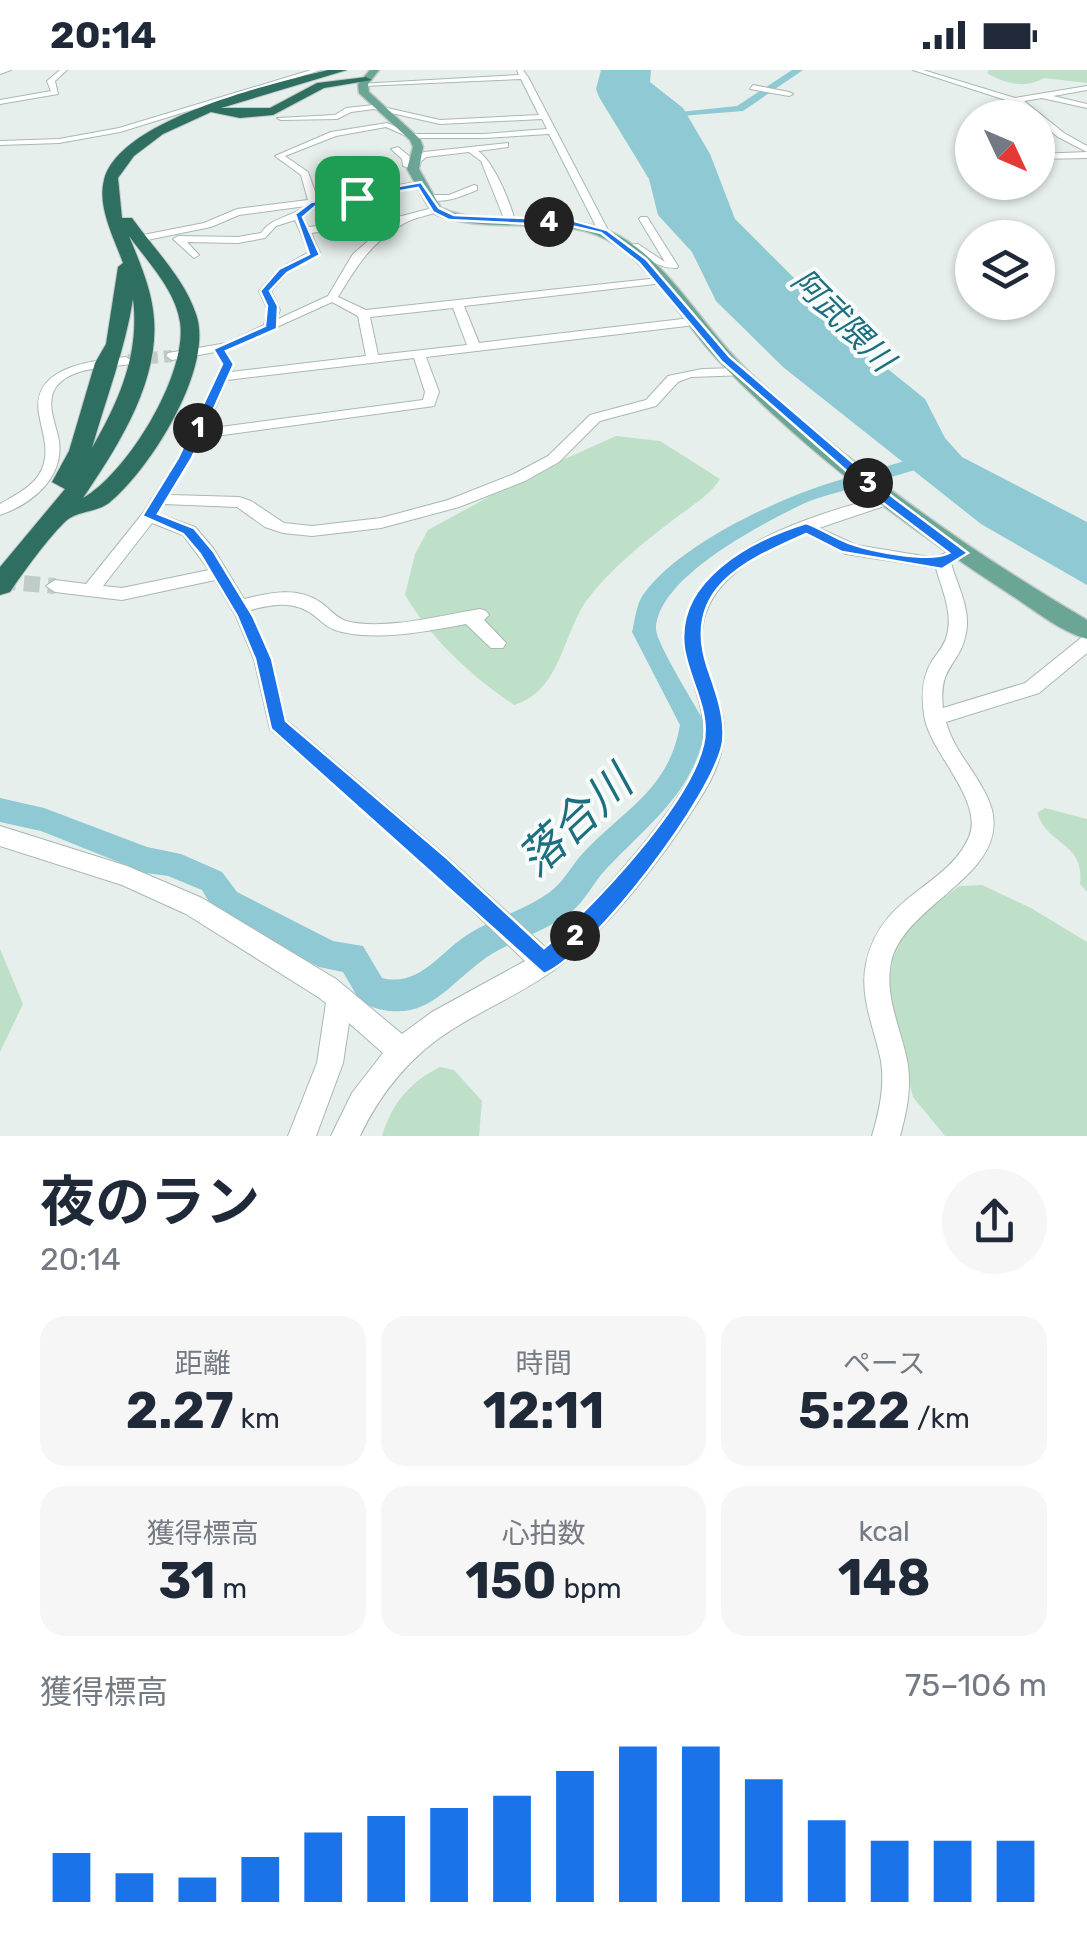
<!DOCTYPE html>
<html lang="ja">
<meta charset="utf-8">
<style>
:root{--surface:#fff;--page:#f6f6f7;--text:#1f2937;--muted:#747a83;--accent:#1a73e8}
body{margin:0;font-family:Rubik,"Noto Sans JP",sans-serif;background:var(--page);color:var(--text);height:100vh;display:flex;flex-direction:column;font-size:38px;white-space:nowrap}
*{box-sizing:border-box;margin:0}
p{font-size:32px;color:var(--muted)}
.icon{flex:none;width:55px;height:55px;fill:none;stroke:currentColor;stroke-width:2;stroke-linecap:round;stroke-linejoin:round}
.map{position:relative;height:1066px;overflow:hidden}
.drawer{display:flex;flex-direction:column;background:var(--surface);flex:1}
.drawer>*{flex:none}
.needle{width:65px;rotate:134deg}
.buttons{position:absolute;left:955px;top:30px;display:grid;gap:20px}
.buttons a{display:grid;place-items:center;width:100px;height:100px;border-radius:50%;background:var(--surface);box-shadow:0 2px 8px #0004;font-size:50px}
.pin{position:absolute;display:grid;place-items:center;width:85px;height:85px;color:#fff;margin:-42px;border-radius:20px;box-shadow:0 5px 15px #0006}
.km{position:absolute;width:50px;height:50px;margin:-25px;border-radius:50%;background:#222;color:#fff;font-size:28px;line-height:50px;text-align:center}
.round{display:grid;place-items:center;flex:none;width:105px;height:105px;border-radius:52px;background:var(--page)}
.headline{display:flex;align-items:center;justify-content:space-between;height:170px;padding:0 40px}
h1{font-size:55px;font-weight:700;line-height:75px}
.figures{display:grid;grid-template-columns:repeat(3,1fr);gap:15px;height:170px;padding:10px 40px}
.figures div{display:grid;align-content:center;border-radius:25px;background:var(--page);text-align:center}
.figures b{font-size:50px;font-weight:700}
.figures small{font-size:28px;font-weight:400}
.figures p{font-size:28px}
.chart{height:280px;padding:20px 40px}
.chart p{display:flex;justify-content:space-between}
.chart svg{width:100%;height:180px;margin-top:10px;stroke:var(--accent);stroke-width:6}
.status{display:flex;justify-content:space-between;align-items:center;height:70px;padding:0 50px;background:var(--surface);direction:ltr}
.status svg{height:28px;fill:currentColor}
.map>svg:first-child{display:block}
</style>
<div class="status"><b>20:14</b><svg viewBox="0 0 49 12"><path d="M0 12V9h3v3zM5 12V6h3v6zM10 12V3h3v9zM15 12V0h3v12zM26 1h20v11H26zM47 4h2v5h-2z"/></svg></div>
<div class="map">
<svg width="1087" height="1066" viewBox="0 0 1087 1066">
<rect width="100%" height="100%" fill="#e6efeb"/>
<!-- green -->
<path fill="#bfe0c8" d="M989 0H1087V13L1044 8C1025 19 1005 14 987 3Z
M616 366 660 371 720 409C710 426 688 438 673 450 643 473 610 499 587 530 562 565 561 621 514 635 470 605 433 571 405 525L415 484 428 460 529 405Z
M1045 738 1087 749V822L1080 814C1085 772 1049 777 1037 743Z
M982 815 1031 838 1087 872V1066H945L913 1027 887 927 893 889 908 856 959 816Z
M0 879 23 934 0 982Z
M440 997 454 1000 482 1031 479 1066H382C392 1033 410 1012 440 997Z"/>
<!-- water -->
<path fill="#8ec9d4" d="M601 0H651L650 12 683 38 710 84 735 149 873 287 925 329 945 368 962 387 1087 452V515L981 454 783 297 716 231 692 182 658 145 649 109 599 27 596 19Z"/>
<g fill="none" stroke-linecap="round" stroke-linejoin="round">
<!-- river -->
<path fill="#8ec9d4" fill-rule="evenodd" d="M792 0H803L743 41 656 48 651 45 737 36Z
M935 382 942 384V392L871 413 861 407 864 403Z
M850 407 860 413 857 417C840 422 821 426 805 433 763 453 657 507 656 559 656 573 697 638 706 655 696 720 651 752 608 797 593 812 586 831 569 844 544 862 513 870 487 887 442 919 424 959 361 933L343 902 319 897 215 842 202 820 168 806 146 803 41 761 0 752V728L44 738 147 777 181 784 222 802 237 822 333 871 363 876 382 908C420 917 439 883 467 865 494 848 525 840 550 822 565 811 572 794 585 781 626 738 669 719 680 655L632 562C635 550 636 535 643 525 680 472 789 423 850 407Z"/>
<!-- minor-tunnel-far1 -->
<path stroke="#bfccc8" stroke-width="12" stroke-dasharray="12 6" stroke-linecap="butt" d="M128 290 172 286"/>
<!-- minor-tunnel -->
<path stroke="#bfccc8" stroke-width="16" stroke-dasharray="16 8" stroke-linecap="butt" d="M0 511 55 516"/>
<!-- minor casing -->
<g stroke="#a8b8b2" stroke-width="2">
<path id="minor" d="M0 0H11L0 4Z
M60 0H67L55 11 58 24 0 34V30L51 21 47 11Z
M311 0H321L120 62 59 73 0 75V71L59 69 119 58Z
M517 0H523L528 7 609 162 608 164 599 162 549 64 484 68H411L386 57 336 66 285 86 308 102 318 130 421 111 426 114 317 136 303 147 308 157 402 146 436 137 441 140C429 146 414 147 403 154 372 171 356 197 338 227L366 240 659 208 665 211 663 213 464 236 479 273 691 248 695 249V255L426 287 439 322 434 336 201 368 170 425 239 427 251 431 284 453 312 456 381 448 448 430 514 404 548 386 590 345 646 330 668 306 702 299 741 298 747 302 746 305 691 307 678 312 656 336 600 351 559 392 525 411 459 437 381 458 312 466 283 463 265 457 237 437 164 434 158 444 195 457 213 478 244 529C269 523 297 516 320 532 329 538 336 548 346 551 383 561 443 545 480 539L486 541 489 545 484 550 506 573 503 578H491L466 554C427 561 382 571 342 562 331 560 324 554 316 547 295 530 275 534 250 540L272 589 286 650 447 787 545 877C589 842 695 725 703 672 707 641 691 611 684 582 674 482 813 445 888 425L893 427 896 430 893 433 819 458 856 475 935 488 954 479H966L968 483 951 493C957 515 971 539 966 563 960 596 938 595 943 638L1025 613 1081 568 1087 566V583L1039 623 946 652C955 685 983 708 992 740 1008 806 903 834 891 893 884 926 901 959 907 990 912 1016 907 1041 900 1066H872C879 1042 885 1017 881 991 875 960 859 927 866 894 880 824 947 818 969 767 984 732 933 685 925 650 921 629 921 609 932 591 938 582 945 575 947 565 953 542 942 520 936 498L846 484 804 463C753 486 689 519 704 586 709 610 723 633 724 659 724 684 713 709 699 730 664 787 610 856 558 897 525 922 487 937 453 959 412 984 380 1023 360 1066H331L352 1023 383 983 349 953 343 993 316 1066H288L317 993 326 933 318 927 186 844 122 815 0 776V756L127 796 202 828 336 909 402 964 432 942 525 891 431 801 270 659 254 589 236 546 215 510 122 530 55 522 46 516 55 510 86 514 143 443 178 388 222 294 215 282 172 290 166 286 168 283 227 273 264 255 268 240 259 221 279 199 309 182 295 150 276 156 265 168 238 173 187 172 199 185 194 188 173 169 178 166 238 167 261 163C272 147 291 147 306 136L239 145 211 157 147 170 143 169V165L204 153 237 139 308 130 301 105 275 86 331 62 387 53 413 64H484L547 59 542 49 440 54 374 39 351 42 337 49 281 50 277 48 335 45 346 38 374 35 440 50 539 45 521 9 363 16 359 14 519 5ZM389 153 353 184 328 226 276 250 280 240 271 221 287 203 320 183 311 163ZM332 232 358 246 366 286 231 302 234 294 226 280ZM453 238 467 275 378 285 370 247ZM414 288 425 322 423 330 206 359 227 310ZM152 453 183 465 209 500 122 518 103 516Z
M913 0H923L1015 28 1087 16V20L1053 26 1087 34V38L1042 28 1024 31 1064 63 1087 76V88L1038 89V84L1087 82 1058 67 1018 34Z
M753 15 789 22 793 24 789 26 750 19Z
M508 73V77L478 81C494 92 510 132 515 151L510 154 505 151 481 91 469 82 426 87 413 99 403 96 402 89 391 79 398 77 409 86 410 92 424 82Z
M474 115 477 116V120C460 127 442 135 424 128L429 125H449Z
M641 147H647L678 196 677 198C652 199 644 180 624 179V175L638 174 665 192 639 149Z
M126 287 132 291 130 294C108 298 72 296 56 317 45 333 56 354 59 371 64 408 32 434 0 445V434C15 425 35 416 42 399 50 380 42 362 39 344 31 296 92 291 126 287Z"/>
</g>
<!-- major casing -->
<g stroke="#c2cac8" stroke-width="3">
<path id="major" d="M370 0H379L368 14 369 22 420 69 423 77 419 99 441 138C500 163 569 133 626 170 676 202 706 262 750 303 853 398 966 479 1087 550V569C1059 561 1032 538 1008 523 905 456 802 379 717 289 683 253 659 204 616 175 562 139 491 169 432 143L407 99 413 77 410 70 359 23 358 14Z"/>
</g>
<!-- highway casing -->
<g stroke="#c2cac8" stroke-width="2">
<path id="highway" d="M328 0H347L221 38H270L317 13 366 7 372 10 324 18 273 45 240 48 211 42 163 64 134 86 118 108 122 148H132C154 179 184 208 196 244 215 297 150 400 109 433 97 442 78 441 67 450 51 464 22 504 10 522L0 525V497L65 419 52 412 69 381 95 293 106 274 118 197 123 193C114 168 97 137 104 110 119 49 274 13 328 0ZM129 166C148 192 175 220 180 252 188 304 127 403 83 428 117 378 159 313 154 249 152 220 140 193 129 166ZM133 229C140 284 119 331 92 378 106 328 125 280 133 229Z"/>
</g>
<!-- minor -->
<use href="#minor" fill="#fff" fill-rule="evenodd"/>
<!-- major -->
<use href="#major" fill="#6aa596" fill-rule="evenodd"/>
<!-- highway -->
<use href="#highway" fill="#2f6f62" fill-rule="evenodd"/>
</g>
<!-- route -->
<path fill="#1a73e8" stroke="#fff" stroke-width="2.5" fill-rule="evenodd" d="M421 112 439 138 454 145 571 150 607 160 646 189 730 287 893 427 968 483 942 499 842 482 806 464C745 491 681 519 708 598 716 621 726 647 723 672 715 724 593 884 544 904L271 659 255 589 237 546 200 484 183 464 142 446 178 388 222 294 213 279 265 256 267 236 260 221 279 199 309 184 295 144 311 132ZM418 118 433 142 449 150 571 156 601 163 639 193 722 292 883 433 949 483C930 493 871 481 849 473 834 468 821 458 806 453 751 470 674 510 684 579 689 611 711 641 703 675 689 735 592 838 544 878L447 788 286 651 272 589 253 546 214 482 194 458 158 444 192 388 234 294 226 281 277 259 278 236 270 221 287 203 320 185 303 147 316 136Z"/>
<g text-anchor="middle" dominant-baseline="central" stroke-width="8" stroke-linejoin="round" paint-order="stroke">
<!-- far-water labels -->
<g font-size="32" font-style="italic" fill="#1c6f80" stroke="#f7fbf9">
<text transform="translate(843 250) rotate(45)">阿武隈川</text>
</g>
<!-- near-water labels -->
<g font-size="45" font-style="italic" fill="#1c6f80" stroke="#f7fbf9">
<text transform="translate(575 751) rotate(-43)">落合川</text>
</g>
</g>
</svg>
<div class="buttons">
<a><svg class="needle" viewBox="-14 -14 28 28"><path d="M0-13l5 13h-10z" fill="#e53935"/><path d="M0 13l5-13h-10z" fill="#747a83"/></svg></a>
<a><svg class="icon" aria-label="layers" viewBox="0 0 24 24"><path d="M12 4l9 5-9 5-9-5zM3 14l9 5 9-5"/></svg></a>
</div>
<div class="pin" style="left:357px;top:128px;background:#1e9e55"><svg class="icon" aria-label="arrive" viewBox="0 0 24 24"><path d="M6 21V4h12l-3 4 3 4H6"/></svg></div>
<b class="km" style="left:198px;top:358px">1</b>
<b class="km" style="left:575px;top:866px">2</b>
<b class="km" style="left:868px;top:413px">3</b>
<b class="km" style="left:549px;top:152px">4</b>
</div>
<section class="drawer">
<div class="headline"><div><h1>夜のラン</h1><p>20:14</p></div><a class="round"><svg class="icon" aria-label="share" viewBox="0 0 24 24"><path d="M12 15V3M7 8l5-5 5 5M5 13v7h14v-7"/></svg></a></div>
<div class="figures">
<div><p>距離</p><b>2.27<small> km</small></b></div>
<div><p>時間</p><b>12:11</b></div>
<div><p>ペース</p><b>5:22<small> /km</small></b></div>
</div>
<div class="figures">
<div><p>獲得標高</p><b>31<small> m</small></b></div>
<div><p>心拍数</p><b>150<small> bpm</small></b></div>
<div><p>kcal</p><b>148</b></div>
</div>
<div class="chart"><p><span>獲得標高</span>75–106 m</p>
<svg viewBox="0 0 160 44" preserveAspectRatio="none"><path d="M5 44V32M15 44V37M25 44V38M35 44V33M45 44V27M55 44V23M65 44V21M75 44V18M85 44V12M95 44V6M105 44V6M115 44V14M125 44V24M135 44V29M145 44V29M155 44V29"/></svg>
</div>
</section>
